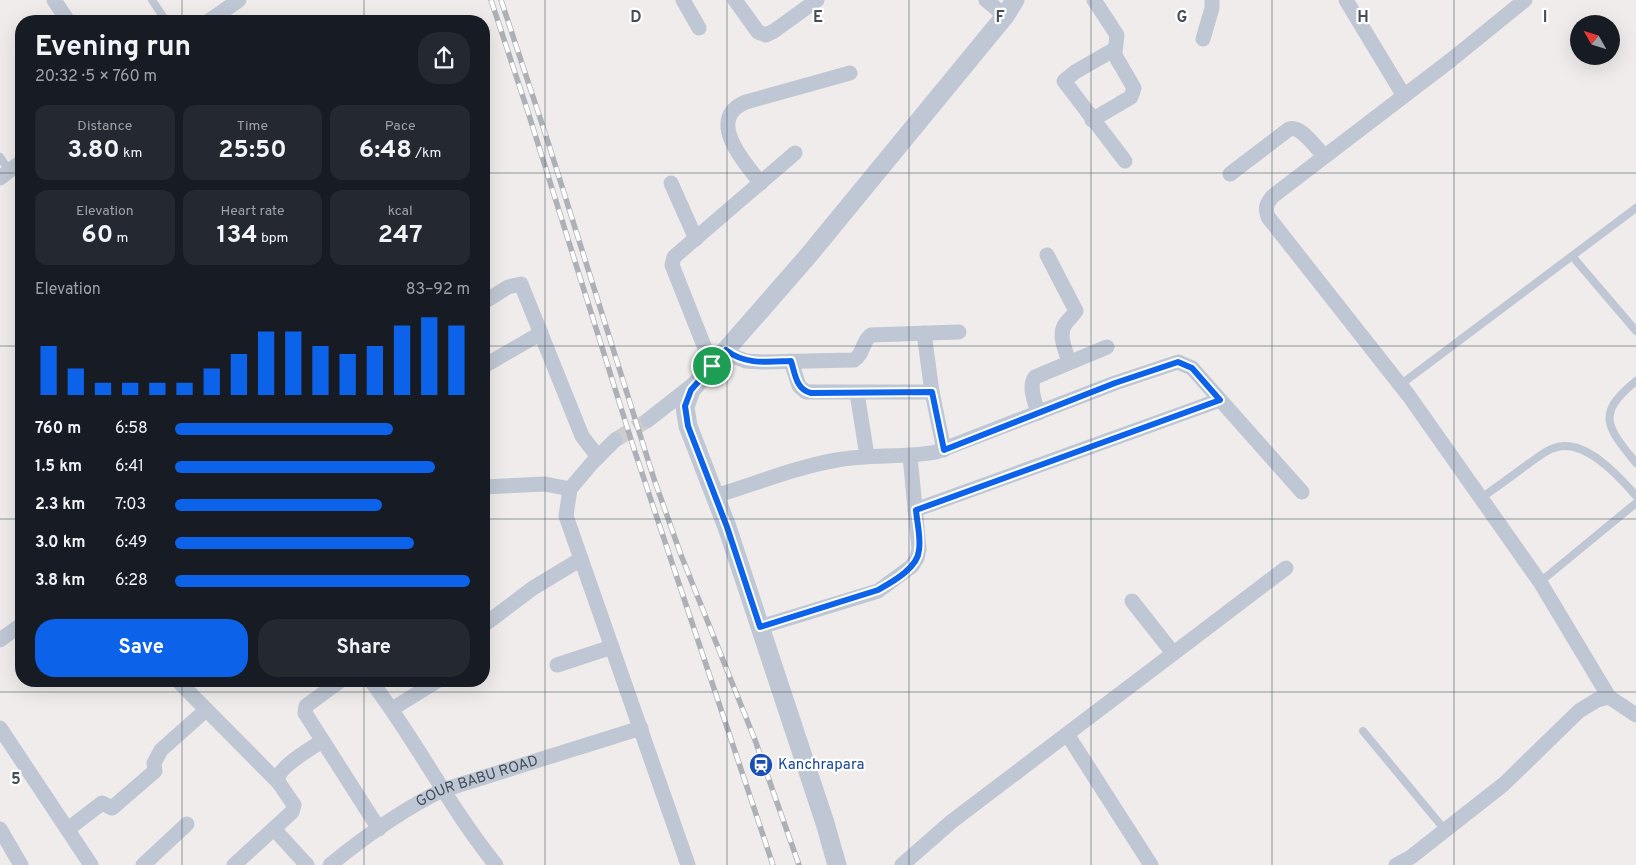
<!DOCTYPE html>
<meta charset="utf-8">
<style>
:root{--surface:#171b24;--page:#242831;--text:#f1f3f6;--muted:#9ea1a6;--accent:#0c62e8}
body{margin:0;font-family:Overpass,sans-serif;background:var(--page);color:var(--text);height:100vh;display:flex;flex-direction:column;font-size:19px;white-space:nowrap}
*{box-sizing:border-box;margin:0}
p{font-size:16px;color:var(--muted)}
.icon{flex:none;width:28px;height:28px;fill:none;stroke:currentColor;stroke-width:2;stroke-linecap:round;stroke-linejoin:round}
.map{position:relative;flex:1;overflow:hidden}
.drawer{position:absolute;left:15px;top:15px;width:475px;height:672px;display:flex;flex-direction:column;background:var(--surface);border-radius:20px;box-shadow:0 5px 20px #0002}
.drawer>*{flex:none}
.needle{width:32px;rotate:309deg}
.tools{position:absolute;left:1570px;top:15px;display:grid;gap:10px}
.tools a{display:grid;place-items:center;width:50px;height:50px;border-radius:50%;background:var(--surface);box-shadow:0 5px 20px #0002;font-size:25px}
.pin{position:absolute;display:grid;place-items:center;width:42px;height:42px;color:#fff;margin:-21px;border:2px solid #fff;border-radius:50%;box-shadow:0 1px 5px #0007}
.round{display:grid;place-items:center;flex:none;width:52px;height:52px;border-radius:20px;background:var(--page)}
.overview{display:flex;align-items:center;justify-content:space-between;height:85px;padding:0 20px}
h1{font-size:28px;font-weight:700;line-height:38px}
.stats{display:grid;grid-template-columns:repeat(3,1fr);gap:8px;height:85px;padding:5px 20px}
.stats div{display:grid;align-content:center;border-radius:12px;background:var(--page);text-align:center}
.stats b{font-size:25px;font-weight:700}
.stats small{font-size:14px;font-weight:400}
.stats p{font-size:14px}
.chart{height:140px;padding:10px 20px}
.chart p{display:flex;justify-content:space-between}
.chart svg{width:100%;height:90px;margin-top:5px;stroke:var(--accent);stroke-width:6}
.action{display:flex;gap:10px;margin-top:auto;padding:10px 20px}
.action a{flex:1;height:58px;border-radius:20px;background:var(--accent);color:#fff;font-size:20px;font-weight:700;line-height:58px;text-align:center}
.action a+a{background:var(--page);color:var(--text)}
ul{padding:0 20px;list-style:none;font-size:16px}
li{display:grid;grid-template-columns:80px 60px 1fr;align-items:center;height:38px}
li i{height:12px;border-radius:6px;background:var(--accent)}
.map>svg:first-child{display:block}
</style>
<div class="map">
<svg width="1636" height="865" viewBox="0 0 1636 865">
<rect width="100%" height="100%" fill="#efeceb"/>
<g fill="none" stroke-linecap="round" stroke-linejoin="round">
<!-- minor-tunnel -->
<path stroke="#cdccce" stroke-width="15" stroke-dasharray="15 8" stroke-linecap="butt" d="M615 440 648 420"/>
<!-- service -->
<path stroke="#bec7d3" stroke-width="8" d="M152 0 166 21
M0 157 9 171
M1572 256 1636 331
M1636 381C1595 414 1607 427 1636 463
M1400 385 1636 208
M1481 498C1497 487 1512 476 1528 464 1536 459 1544 451 1554 448 1584 437 1619 476 1636 496
M1540 582 1636 503
M1363 731 1445 830"/>
<!-- minor -->
<g stroke="#bec7d3" stroke-width="15">
<path d="M54 0 68 21"/>
<path d="M683 0 699 28"/>
<path d="M735 0 758 32 766 35 774 31 817 0"/>
<path d="M986 0 1005 16"/>
<path d="M1346 0 1404 96"/>
<path d="M1525 0 1451 60 1273 196C1266 204 1265 208 1268 217L1409 396 1540 582 1609 697"/>
<path d="M209 21 239 0"/>
<path d="M1203 39 1212 8V0"/>
<path d="M1115 49 1075 72 1064 81 1125 161"/>
<path d="M1092 120 1131 97 1134 88 1116 57 1115 53 1117 35 1094 0"/>
<path d="M1230 174 1289 129C1301 125 1316 148 1324 156"/>
<path d="M0 178 21 162"/>
<path d="M671 183 696 239"/>
<path d="M761 183C744 163 705 118 746 102L850 73"/>
<path d="M1047 255 1076 311C1073 316 1069 319 1066 323 1057 334 1066 351 1069 362"/>
<path d="M484 302 508 287 521 284 582 436 598 457"/>
<path d="M924 333 932 392 944 450"/>
<path d="M726 350 733 356 746 361 763 362 854 360C864 354 862 341 871 335L959 332"/>
<path d="M791 361 799 386 806 392H932"/>
<path d="M484 366 541 333"/>
<path d="M712 366 672 265 674 257 795 153"/>
<path d="M857 393 867 456"/>
<path d="M1038 413C1035 402 1028 386 1035 377L1107 347"/>
<path d="M648 420 694 384"/>
<path d="M615 440 592 463 570 489 566 516 688 865"/>
<path d="M484 487 545 484 570 489"/>
<path d="M715 496C755 484 796 467 837 460 870 454 904 458 936 452L1115 383 1178 362 1192 368 1302 492"/>
<path d="M915 510 1220 400"/>
<path d="M1132 601 1173 653"/>
<path d="M484 625 533 588 581 559"/>
<path d="M760 627 878 591 912 566 917 558 919 549 910 456"/>
<path d="M0 640 21 625"/>
<path d="M557 665 612 647"/>
<path d="M178 681 279 783"/>
<path d="M340 681 306 706 305 713 379 829"/>
<path d="M371 681C416 740 449 807 496 865"/>
<path d="M392 709 437 681"/>
<path d="M0 728 91 865"/>
<path d="M1067 734 1151 865"/>
<path d="M0 829 21 865"/>
<path d="M68 829 102 803 112 808 155 771 154 763 161 750 206 710"/>
<path d="M274 829 307 865"/>
<path d="M143 865 187 824"/>
<path d="M234 865 292 812 294 805 279 783C273 769 311 749 322 741"/>
<path id="s1" d="M330 865C363 838 405 808 443 790L641 728"/>
<path d="M902 865 951 822 1286 568"/>
<path d="M1396 865 1411 857 1504 784 1579 711 1597 700 1609 697 1636 715"/>
</g>
<!-- tertiary -->
<path stroke="#bec7d3" stroke-width="19" d="M837 865 825 823 727 527 688 426 685 407 691 390 808 256 1005 16 1015 0"/>
<!-- rail casing -->
<g stroke="#adb1b7" stroke-width="5.5">
<path id="rail" d="M491 0 528 112 634 449 773 865
M501 0 548 142 654 479 681 555 755 740 799 865"/>
</g>
<!-- rail -->
<use href="#rail" stroke="#fff" stroke-width="4" stroke-dasharray="11" stroke-linecap="butt"/>
</g>
<g fill="none" stroke-linecap="round" stroke-linejoin="round">
<!-- route casing -->
<g stroke="#fff" stroke-width="10">
<path id="route" d="M726 350C745 365 767 362 791 361 795 373 796 390 811 393L932 392 944 450 1115 383 1178 362 1192 368 1220 400 916 510C917 523 921 537 919 550 918 568 892 582 878 590L760 627 727 527 688 426 685 406 691 390Z"/>
</g>
<!-- route -->
<use href="#route" stroke="#0c62e8" stroke-width="6"/>
</g>
<!-- grid -->
<path fill="none" stroke="#434e5a" stroke-width="1" stroke-opacity="0.55" d="M182 0V21M364 0V21M545 0V865M727 0V865M909 0V865M1091 0V865M1272 0V865M1454 0V865M0 173H21M484 173H1636M0 346H21M484 346H1636M0 519H21M484 519H1636M182 681V865M364 681V865M0 692H1636"/>
<!-- icons -->
<defs>
<g id="station-disc" transform="scale(1.25)"><circle r="9.5" fill="#1a4fb4" stroke="#fff"/><path d="M-3-6H3Q5-6 5-4V2Q5 4 3 4L4.5 6H3L1.5 4h-3L-3 6H-4.5L-3 4Q-5 4-5 2V-4Q-5-6-3-6ZM-3.5-4v3h7v-3ZM-3.5 1v1.5H-2V1ZM2 1v1.5H3.5V1Z" fill="#fff"/></g>
</defs>
<g fill-rule="evenodd">
<use href="#station-disc" x="761" y="765"/>
</g>
<g text-anchor="middle" dominant-baseline="central" stroke-width="4.5" stroke-linejoin="round" paint-order="stroke">
<!-- transit labels -->
<g font-size="15" fill="#164399" stroke="#fff" text-anchor="start">
<text x="778" y="765">Kanchrapara</text>
</g>
<!-- street labels -->
<g font-size="15" fill="#434e5a" stroke="#fff">
<text stroke="none"><textPath href="#s1" startOffset="171">GOUR BABU ROAD</textPath></text>
</g>
</g>
<g font-size="16" text-anchor="middle" font-weight="bold" fill="#434e5a" stroke="#fff" stroke-width="4.5" stroke-linejoin="round" paint-order="stroke">
<text x="636" y="22">D</text>
<text x="818" y="22">E</text>
<text x="1000" y="22">F</text>
<text x="1182" y="22">G</text>
<text x="1363" y="22">H</text>
<text x="1545" y="22">I</text>
<text x="16" y="784">5</text>
</g>
</svg>
<div class="tools">
<a><svg class="needle" viewBox="-14 -14 28 28"><path d="M0-13l5 13h-10z" fill="#e53935"/><path d="M0 13l5-13h-10z" fill="#9ea1a6"/></svg></a>
</div>
<div class="pin" style="left:712px;top:366px;background:#1e9e55"><svg class="icon" aria-label="arrive" viewBox="0 0 24 24"><path d="M6 21V4h12l-3 4 3 4H6"/></svg></div>
<section class="drawer">
<div class="overview"><div><h1>Evening run</h1><p>20:32 · 5 × 760 m</p></div><a class="round"><svg class="icon" aria-label="share" viewBox="0 0 24 24"><path d="M12 15V3M7 8l5-5 5 5M5 13v7h14v-7"/></svg></a></div>
<div class="stats">
<div><p>Distance</p><b>3.80<small> km</small></b></div>
<div><p>Time</p><b>25:50</b></div>
<div><p>Pace</p><b>6:48<small> /km</small></b></div>
</div>
<div class="stats">
<div><p>Elevation</p><b>60<small> m</small></b></div>
<div><p>Heart rate</p><b>134<small> bpm</small></b></div>
<div><p>kcal</p><b>247</b></div>
</div>
<div class="chart"><p><span>Elevation</span>83–92 m</p>
<svg viewBox="0 0 160 44" preserveAspectRatio="none"><path d="M5 44V20M15 44V31M25 44V38M35 44V38M45 44V38M55 44V38M65 44V31M75 44V24M85 44V13M95 44V13M105 44V20M115 44V24M125 44V20M135 44V10M145 44V6M155 44V10"/></svg>
</div>
<ul>
<li><b>760 m</b>6:58<i style="width:74%"></i></li>
<li><b>1.5 km</b>6:41<i style="width:88%"></i></li>
<li><b>2.3 km</b>7:03<i style="width:70%"></i></li>
<li><b>3.0 km</b>6:49<i style="width:81%"></i></li>
<li><b>3.8 km</b>6:28<i style="width:100%"></i></li>
</ul>
<div class="action"><a>Save</a><a>Share</a></div>
</section>
</div>
